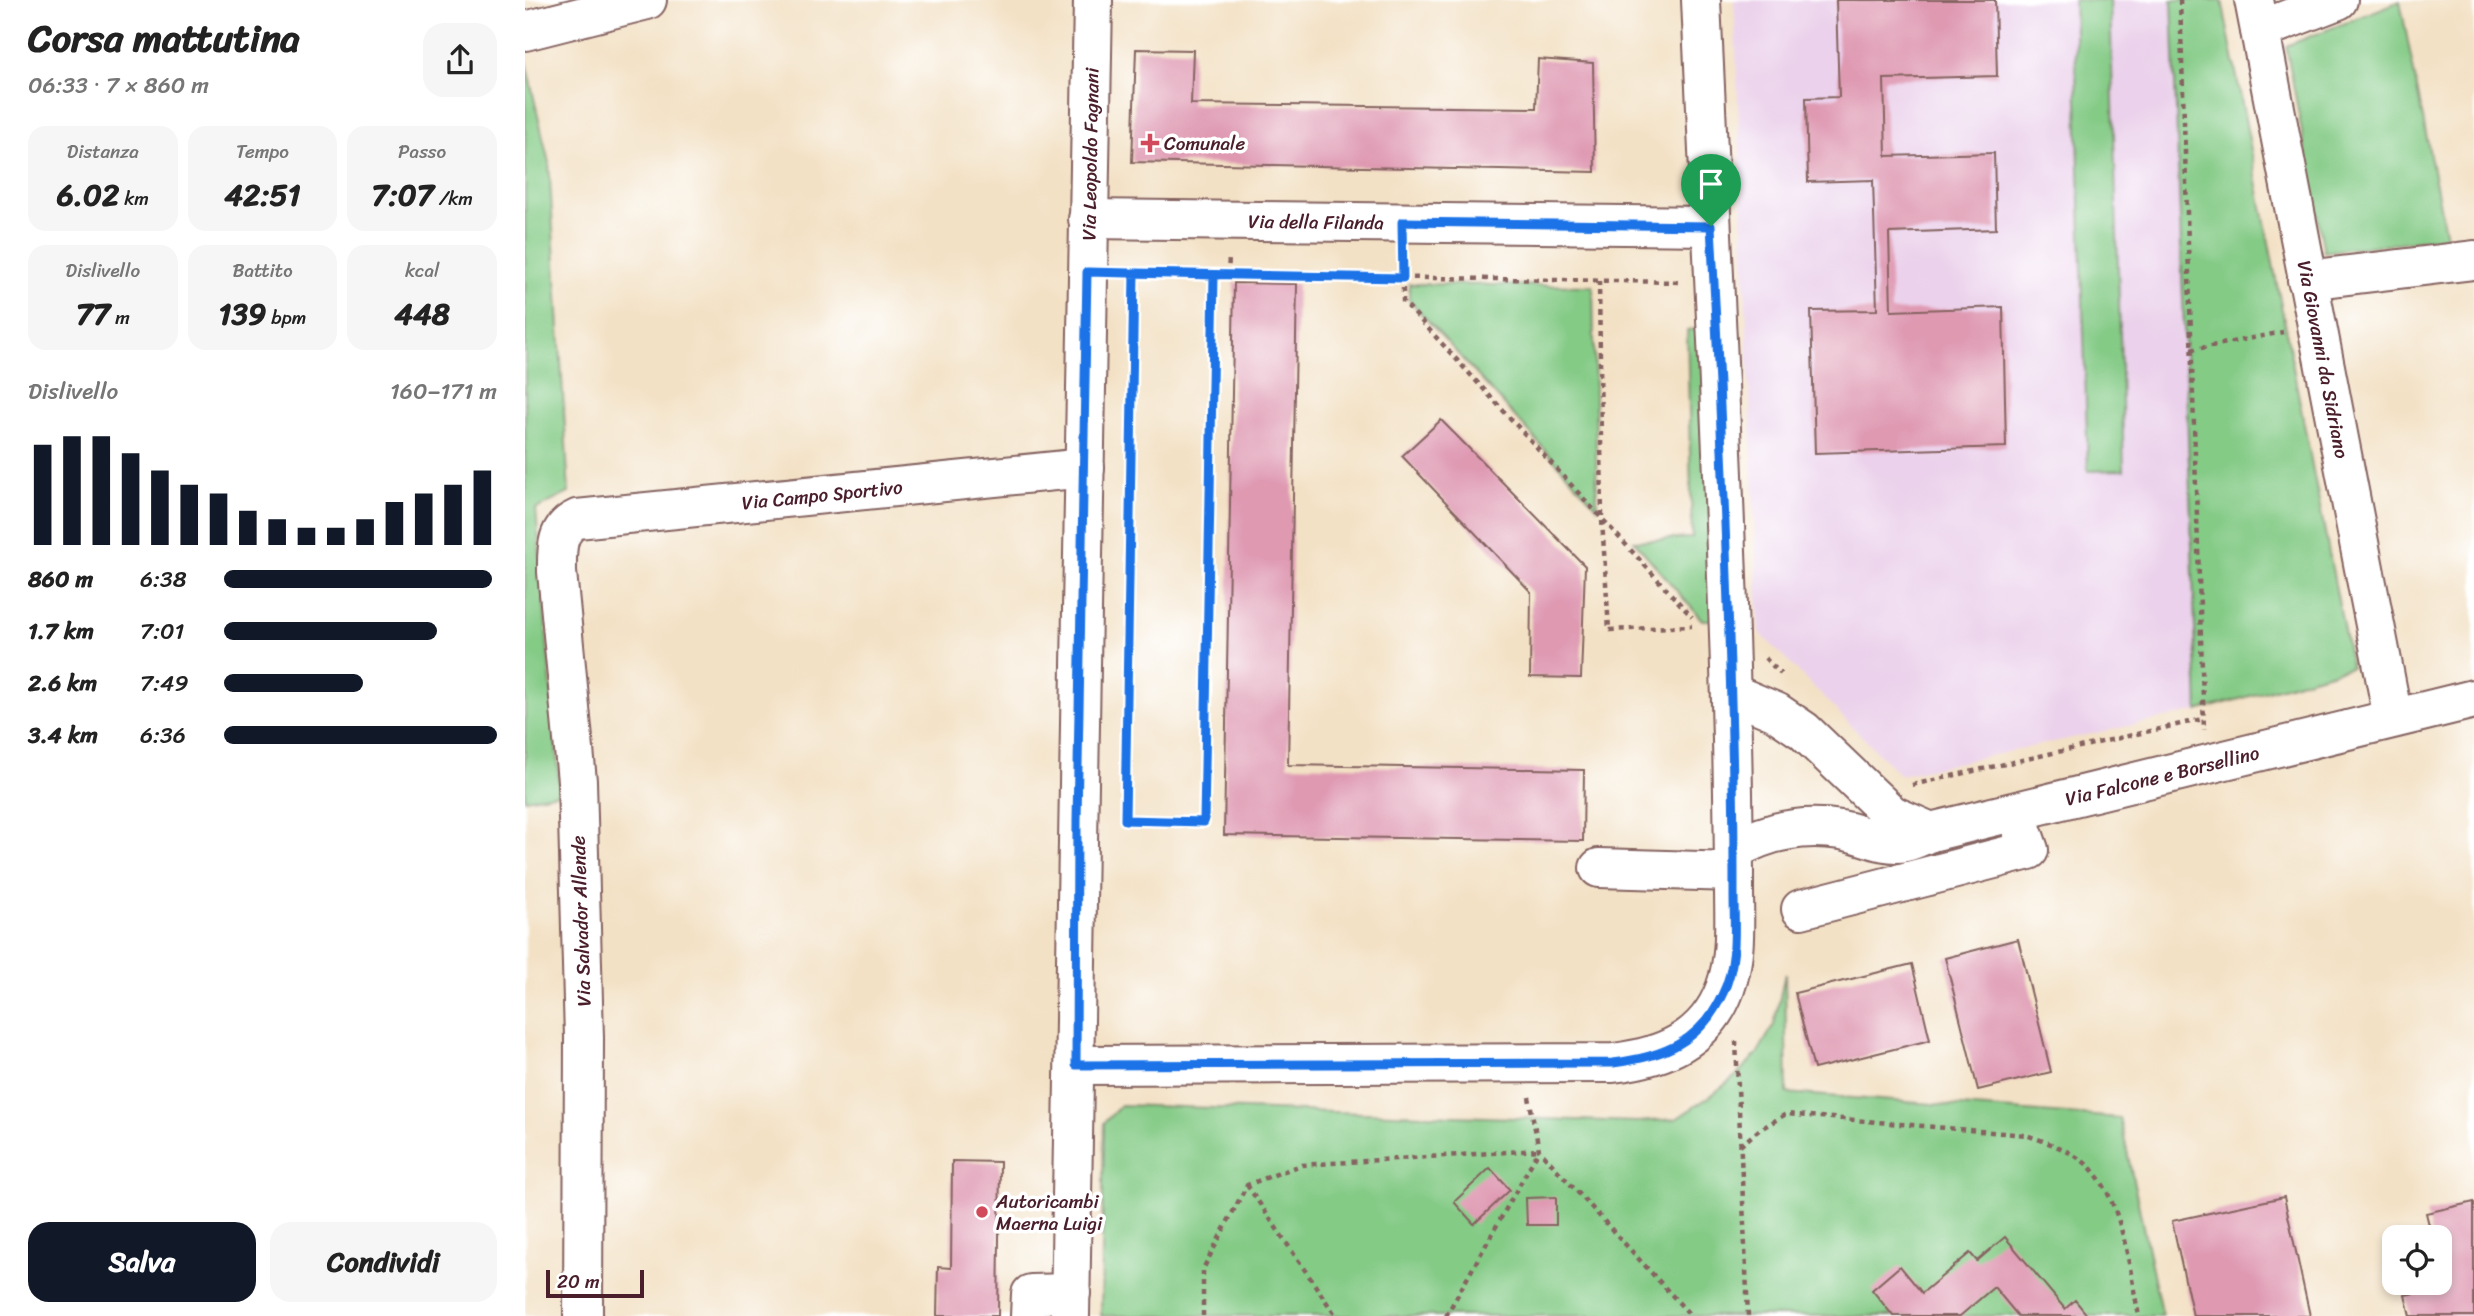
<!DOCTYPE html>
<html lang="it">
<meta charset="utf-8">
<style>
:root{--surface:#fff;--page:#f6f6f6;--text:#222;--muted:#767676;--accent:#111827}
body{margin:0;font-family:Sriracha,sans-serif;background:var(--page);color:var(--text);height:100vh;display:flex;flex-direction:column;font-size:26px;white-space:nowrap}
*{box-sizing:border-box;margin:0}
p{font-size:23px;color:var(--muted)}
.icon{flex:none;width:38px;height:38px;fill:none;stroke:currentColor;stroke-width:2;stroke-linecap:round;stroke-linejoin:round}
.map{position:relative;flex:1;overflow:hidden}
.side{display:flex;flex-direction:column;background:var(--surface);width:525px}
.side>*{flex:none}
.tools{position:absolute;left:1857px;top:1225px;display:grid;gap:14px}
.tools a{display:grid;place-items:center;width:70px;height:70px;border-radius:14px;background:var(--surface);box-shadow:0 4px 10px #0003;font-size:35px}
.scale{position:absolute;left:21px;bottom:18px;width:98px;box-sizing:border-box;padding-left:7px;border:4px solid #4a1f2b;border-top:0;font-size:19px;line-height:24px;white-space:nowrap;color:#4a1f2b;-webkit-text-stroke:5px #fff;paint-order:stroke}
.pin{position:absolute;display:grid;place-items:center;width:60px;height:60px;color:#fff;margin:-72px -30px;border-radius:50% 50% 50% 0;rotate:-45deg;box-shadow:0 0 7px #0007}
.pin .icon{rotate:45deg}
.round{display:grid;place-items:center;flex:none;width:74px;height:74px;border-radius:21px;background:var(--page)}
.overview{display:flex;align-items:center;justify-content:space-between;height:119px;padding:0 28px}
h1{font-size:38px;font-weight:700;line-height:52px}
.metrics{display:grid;grid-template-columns:repeat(3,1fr);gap:10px;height:119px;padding:7px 28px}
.metrics div{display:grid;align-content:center;border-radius:18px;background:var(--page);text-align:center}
.metrics b{font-size:30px;font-weight:700}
.metrics small{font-size:19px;font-weight:400}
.metrics p{font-size:19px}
.chart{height:196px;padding:14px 28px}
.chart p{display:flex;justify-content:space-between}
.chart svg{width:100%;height:126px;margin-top:7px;stroke:var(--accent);stroke-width:6}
.primary-button{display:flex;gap:14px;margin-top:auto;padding:14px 28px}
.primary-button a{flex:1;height:80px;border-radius:21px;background:var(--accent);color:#fff;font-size:28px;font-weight:700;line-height:80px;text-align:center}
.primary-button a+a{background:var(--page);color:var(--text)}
ul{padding:0 28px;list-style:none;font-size:23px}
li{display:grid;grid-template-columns:112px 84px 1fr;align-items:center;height:52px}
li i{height:18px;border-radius:9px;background:var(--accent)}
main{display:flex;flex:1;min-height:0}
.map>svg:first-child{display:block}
</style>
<main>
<section class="side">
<div class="overview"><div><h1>Corsa mattutina</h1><p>06:33 · 7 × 860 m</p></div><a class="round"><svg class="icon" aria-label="share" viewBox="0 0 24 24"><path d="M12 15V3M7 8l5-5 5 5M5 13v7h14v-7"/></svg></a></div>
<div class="metrics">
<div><p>Distanza</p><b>6.02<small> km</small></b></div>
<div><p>Tempo</p><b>42:51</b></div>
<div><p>Passo</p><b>7:07<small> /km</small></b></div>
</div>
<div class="metrics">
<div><p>Dislivello</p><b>77<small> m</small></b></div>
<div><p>Battito</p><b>139<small> bpm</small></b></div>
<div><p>kcal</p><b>448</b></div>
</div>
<div class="chart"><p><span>Dislivello</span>160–171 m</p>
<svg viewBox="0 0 160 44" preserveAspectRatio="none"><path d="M5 44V9M15 44V6M25 44V6M35 44V12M45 44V18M55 44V23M65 44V26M75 44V32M85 44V35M95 44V38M105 44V38M115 44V35M125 44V29M135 44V26M145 44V23M155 44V18"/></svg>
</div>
<ul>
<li><b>860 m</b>6:38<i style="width:98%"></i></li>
<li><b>1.7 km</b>7:01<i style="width:78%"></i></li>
<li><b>2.6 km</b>7:49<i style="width:51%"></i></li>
<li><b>3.4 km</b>6:36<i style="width:100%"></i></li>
</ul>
<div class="primary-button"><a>Salva</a><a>Condividi</a></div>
</section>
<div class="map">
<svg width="1949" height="1316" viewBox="0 0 1949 1316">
<rect width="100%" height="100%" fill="#fff"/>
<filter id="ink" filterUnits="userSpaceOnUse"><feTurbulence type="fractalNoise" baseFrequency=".0143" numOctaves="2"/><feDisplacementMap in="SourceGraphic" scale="14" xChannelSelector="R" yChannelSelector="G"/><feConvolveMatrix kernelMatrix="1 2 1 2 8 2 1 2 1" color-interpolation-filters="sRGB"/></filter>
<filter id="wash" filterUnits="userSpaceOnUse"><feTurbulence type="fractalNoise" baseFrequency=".00686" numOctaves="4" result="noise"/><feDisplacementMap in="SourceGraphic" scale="28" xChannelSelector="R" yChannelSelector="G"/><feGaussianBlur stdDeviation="1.57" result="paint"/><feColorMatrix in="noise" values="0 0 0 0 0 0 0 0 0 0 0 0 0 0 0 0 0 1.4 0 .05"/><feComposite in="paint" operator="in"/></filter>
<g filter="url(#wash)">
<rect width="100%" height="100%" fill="#f3e1c5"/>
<!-- built -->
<path fill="#ebd1eb" d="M1209 0H1647L1673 711 1375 775 1234 632Z"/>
<!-- green -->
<path fill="#84cb86" stroke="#677558" stroke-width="2" d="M1549 0H1585L1599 470 1563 471Z
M1647 0H1697L1826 667 1673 711Z
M1875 1 1921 237 1799 252 1761 46Z
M0 59 24 163 44 493 11 509 35 793 0 799Z
M884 284 1068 286 1072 507 884 300Z
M1183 328 1197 620H1177L1109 541 1167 538 1162 330Z
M1260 974 1262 1093 1595 1118 1637 1316H576L579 1123 596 1105 1113 1122 1151 1119 1184 1097 1212 1075 1232 1054 1249 1025Z"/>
<g id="blocks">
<!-- building -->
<path fill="#df9ab2" d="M1311 0H1470L1472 76 1359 79 1361 156 1469 153 1471 229 1364 233 1366 311 1478 307 1481 447 1290 453 1286 311 1352 310 1348 180 1283 182 1281 98 1314 97Z
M611 49 668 50 666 104 1011 108 1013 59 1068 63 1070 172 607 162Z
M709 283 772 284 763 765 1059 770 1058 841 699 835Z
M916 420 1060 566 1056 678 1005 677 1006 592 877 456Z
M1493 939 1526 1072 1453 1090 1420 958Z
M1387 964 1405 1040 1289 1069 1270 993Z
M427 1161 475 1162 473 1316H412L413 1267 426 1268Z
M965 1168 985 1190 949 1224 929 1202Z
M1031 1197V1225H1002L1001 1198Z
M1759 1197 1785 1316H1668L1647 1221Z
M1949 1202V1316H1885L1880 1295 1917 1287 1914 1273V1237H1907L1901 1213Z
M1480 1237 1540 1309 1550 1300 1563 1316H1493L1469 1287 1435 1316H1368L1347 1290 1375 1266 1397 1293 1445 1253 1452 1261Z"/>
</g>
</g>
<g filter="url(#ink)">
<use href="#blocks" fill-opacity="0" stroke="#856361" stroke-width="2"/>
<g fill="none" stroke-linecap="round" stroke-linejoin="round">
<!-- minor casing -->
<g stroke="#856361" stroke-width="42">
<g id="minor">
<path id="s1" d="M1729 0 1868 718"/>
<path d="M1735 30 1813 0"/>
<path d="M0 31 122 0"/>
<path id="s2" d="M563 219 1186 226"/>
<path d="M1782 280 1949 260"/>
<path d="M1206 693 1251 712 1279 731 1367 815 1406 832C1398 835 1389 840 1380 842 1360 847 1336 833 1316 830 1278 824 1242 831 1210 850"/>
<path id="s3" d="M1406 832 1949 699"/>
<path d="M1074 868 1209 872"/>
<path d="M1276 909 1504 850 1491 813"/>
<path d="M551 1065 1088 1063C1138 1057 1181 1040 1200 989 1212 956 1209 922 1209 888 1209 838 1208 789 1207 740 1201 493 1187 246 1176 0"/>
<path id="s4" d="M58 1316 59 1038 52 781 32 572C32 551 30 529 52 519L560 468"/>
<path d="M505 1316 506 1294 546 1293"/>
<path id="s5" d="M545 1316C553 877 559 439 568 0"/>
</g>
</g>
<!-- path -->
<path stroke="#856361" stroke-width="4.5" stroke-dasharray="5 5" stroke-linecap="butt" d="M1655 0 1679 730
M878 258V301L1167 617
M598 273 1156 282
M609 273 600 820 679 822 689 275
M703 275 704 256
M1074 281 1077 520 1084 630 1167 626
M1666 350 1758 332
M1240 658 1256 674
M1387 785 1678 719
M1211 1041 1223 1316
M1004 1097 1014 1150 1166 1316
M1215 1146 1234 1130 1261 1114 1501 1135C1521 1142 1543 1149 1560 1163 1598 1195 1604 1270 1614 1316
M722 1185 811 1316
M678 1316V1269L722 1185 776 1165 1014 1150
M921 1316 1014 1150"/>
<!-- minor -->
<use href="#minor" stroke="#fff" stroke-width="38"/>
</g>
</g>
<g fill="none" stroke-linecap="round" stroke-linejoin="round" filter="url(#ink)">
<!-- route casing -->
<g stroke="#fff" stroke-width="14">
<path id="route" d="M1186 226 877 222 878 278 609 273 600 820 679 822 689 275 562 272 552 821 551 1065 1088 1063C1138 1057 1176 1042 1198 993 1213 962 1209 927 1209 894 1209 857 1209 820 1208 782 1204 597 1196 411 1186 226"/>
</g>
<!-- route -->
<use href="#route" stroke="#1a73e8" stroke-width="9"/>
</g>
<!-- markers -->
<g fill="#d1495b" stroke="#fff" stroke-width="2.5">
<path d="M621.5 132.5h7v7h7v7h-7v7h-7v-7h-7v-7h7z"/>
<circle cx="457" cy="1212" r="7"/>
</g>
<g text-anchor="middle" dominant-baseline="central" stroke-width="7" stroke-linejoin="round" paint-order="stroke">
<!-- poi labels -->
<g font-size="19" fill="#4a1f2b" stroke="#fff" text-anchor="start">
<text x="639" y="143">Comunale</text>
<text x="471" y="1201">Autoricambi<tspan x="471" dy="22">Maerna Luigi</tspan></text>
</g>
<!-- street labels -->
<g font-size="19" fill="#4a1f2b" stroke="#fff">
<text stroke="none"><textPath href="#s5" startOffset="1162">Via Leopoldo Fagnani</textPath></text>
<text stroke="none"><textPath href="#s2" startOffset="228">Via della Filanda</textPath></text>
<text stroke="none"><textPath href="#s1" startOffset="366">Via Giovanni da Sidriano</textPath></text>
<text stroke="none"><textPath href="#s4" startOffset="1052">Via Campo Sportivo</textPath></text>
<text stroke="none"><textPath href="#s3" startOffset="238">Via Falcone e Borsellino</textPath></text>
<text transform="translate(56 921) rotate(-92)">Via Salvador Allende</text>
</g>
</g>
</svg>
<div class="tools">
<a><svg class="icon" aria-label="locate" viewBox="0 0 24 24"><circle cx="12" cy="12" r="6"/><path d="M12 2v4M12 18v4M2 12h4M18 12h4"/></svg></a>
</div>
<div class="scale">20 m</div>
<div class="pin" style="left:1186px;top:226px;background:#1e9e55"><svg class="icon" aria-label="arrive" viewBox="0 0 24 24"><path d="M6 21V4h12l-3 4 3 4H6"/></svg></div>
</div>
</main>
